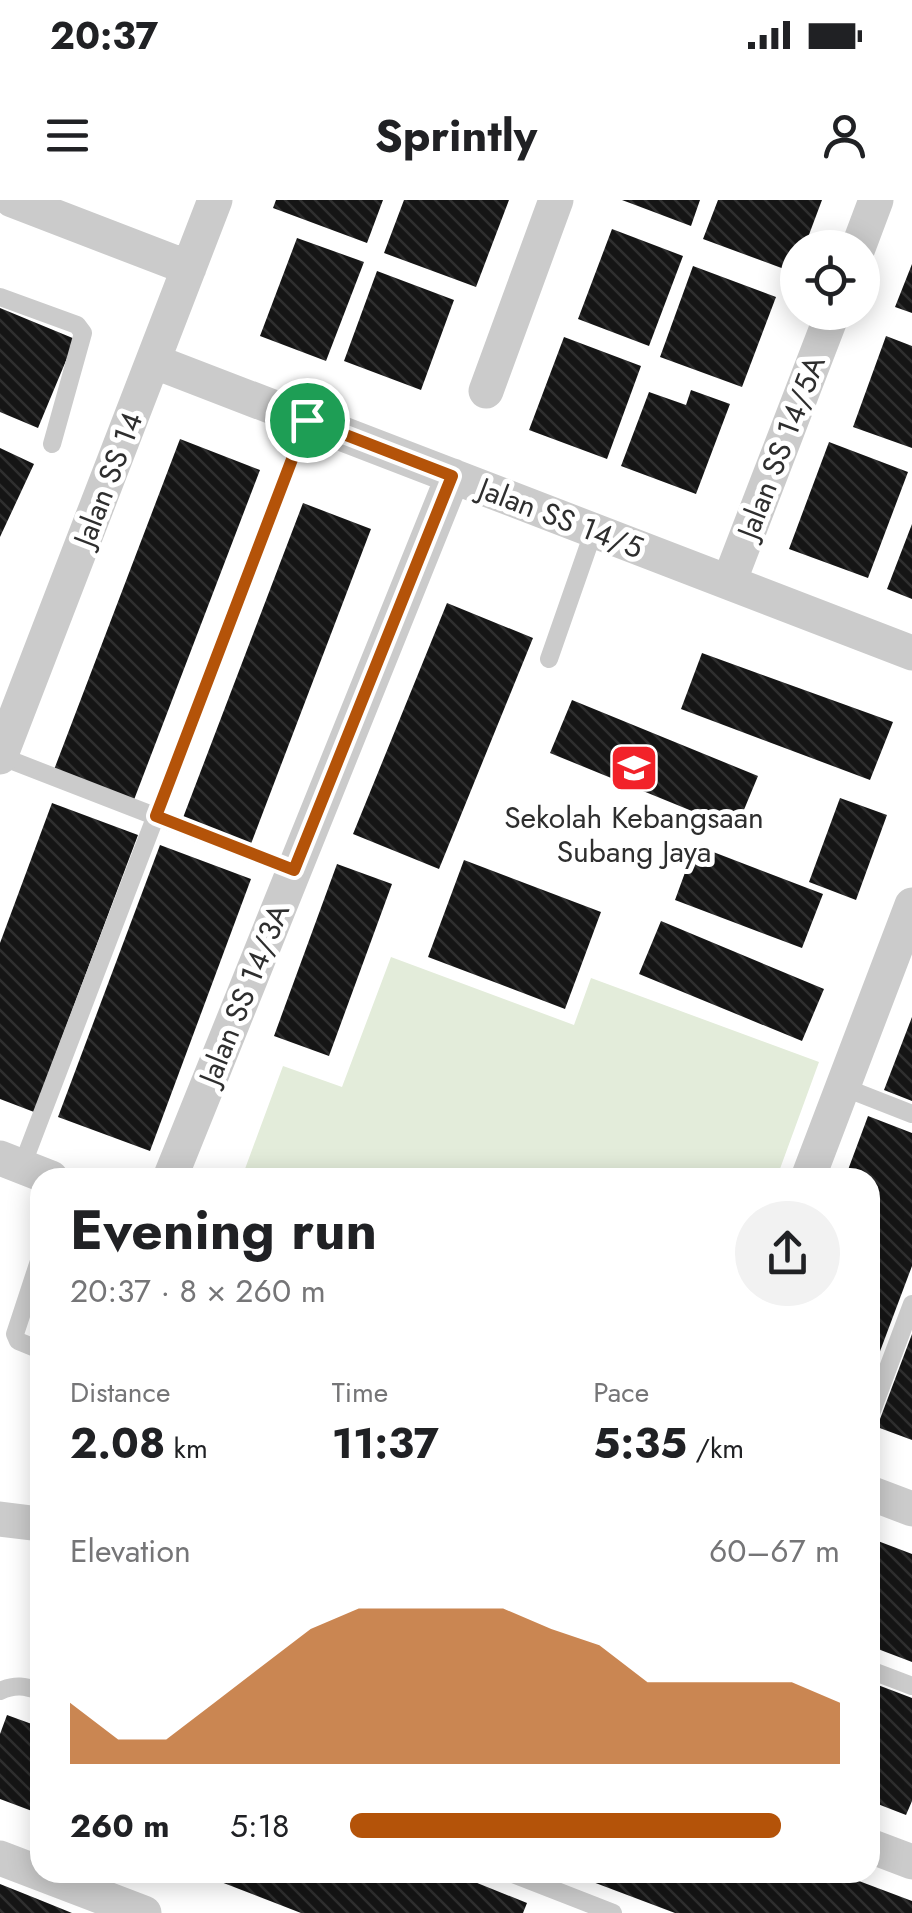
<!DOCTYPE html>
<meta charset="utf-8">
<style>
:root{--surface:#fff;--page:#f2f2f2;--text:#202124;--muted:#757577;--accent:#b45309}
body{margin:0;font-family:Jost,sans-serif;background:var(--page);color:var(--text);height:100vh;display:flex;flex-direction:column;font-size:38px;white-space:nowrap}
*{box-sizing:border-box;margin:0}
p{font-size:32px;color:var(--muted)}
.icon{flex:none;width:55px;height:55px;fill:none;stroke:currentColor;stroke-width:2;stroke-linecap:round;stroke-linejoin:round}
.map{position:relative;flex:1;overflow:hidden}
.drawer{position:absolute;left:30px;top:968px;width:850px;height:715px;display:flex;flex-direction:column;background:var(--surface);border-radius:30px;box-shadow:0 5px 25px #0003}
.drawer>*{flex:none}
.controls{position:absolute;left:780px;top:30px;display:grid;gap:20px}
.controls a{display:grid;place-items:center;width:100px;height:100px;border-radius:50%;background:var(--surface);box-shadow:0 5px 25px #0003;font-size:50px}
.pin{position:absolute;display:grid;place-items:center;width:85px;height:85px;color:#fff;margin:-42px;border:5px solid #fff;border-radius:50%;box-shadow:0 2px 10px #0007}
.round{display:grid;place-items:center;flex:none;width:105px;height:105px;border-radius:52px;background:var(--page)}
.overview{display:flex;align-items:center;justify-content:space-between;height:170px;padding:0 40px}
h1{font-size:55px;font-weight:700;line-height:75px}
.metrics{display:grid;grid-template-columns:repeat(3,1fr);gap:15px;height:170px;padding:10px 40px}
.metrics div{display:grid;align-content:center}
.metrics b{font-size:42px;font-weight:700}
.metrics small{font-size:28px;font-weight:400}
.metrics p{font-size:28px}
.chart{height:280px;padding:20px 40px}
.chart p{display:flex;justify-content:space-between}
.chart svg{width:100%;height:180px;margin-top:10px;fill:var(--accent);opacity:.7}
ul{padding:0 40px;list-style:none;font-size:32px}
li{display:grid;grid-template-columns:160px 120px 1fr;align-items:center;height:75px}
li i{height:25px;border-radius:12px;background:var(--accent)}
.status{display:flex;justify-content:space-between;align-items:center;height:70px;padding:0 50px;background:var(--surface);direction:ltr}
.status svg{height:28px;fill:currentColor}
header{display:flex;justify-content:space-between;align-items:center;height:130px;padding:0 40px;background:var(--surface);font-size:45px;font-weight:700}
.map>svg:first-child{display:block}
</style>
<div class="status"><b>20:37</b><svg viewBox="0 0 49 12"><path d="M0 12V9h3v3zM5 12V6h3v6zM10 12V3h3v9zM15 12V0h3v12zM26 1h20v11H26zM47 4h2v5h-2z"/></svg></div>
<header><svg class="icon" aria-label="menu" viewBox="0 0 24 24"><path d="M4 6h16M4 12h16M4 18h16"/></svg>Sprintly<svg class="icon" aria-label="person" viewBox="0 0 24 24"><circle cx="12" cy="8" r="4"/><path d="M4 21q1-7 8-7t8 7"/></svg></header>
<div class="map">
<svg width="912" height="1713" viewBox="0 0 912 1713">
<defs>
<pattern id="building-back-hatch" width="6" height="6" patternUnits="userSpaceOnUse" patternTransform="scale(2.5)"><rect width="6" height="6" fill="#151515"/><path d="M-1 5l2 2M0 0l6 6M5-1l2 2" fill="none" stroke="#2f2f2f"/></pattern>
</defs>
<rect width="100%" height="100%" fill="#fff"/>
<!-- pitch -->
<path fill="#e3ecda" d="M391 757 574 825 591 778 819 862 777 977H242L283 866 342 887Z"/>
<!-- building -->
<path fill="url(#building-back-hatch)" d="M276 0H383L367 43 273 8Z
M404 0H509L476 87 384 53Z
M622 0H700L691 26Z
M718 0H822L804 48H798L795 73 703 39Z
M612 29 683 56 649 146 578 119Z
M297 38 364 62 326 161 260 136Z
M912 64V113L895 107Z
M693 66 776 97 742 187 660 157Z
M377 71 454 100 421 190 344 161Z
M0 108 75 139 38 228 0 212Z
M886 136 912 146V248L853 227Z
M564 137 641 166 607 259 529 230Z
M691 190 730 204 696 294 621 266 649 192 686 205Z
M180 239 260 270 132 605 52 575Z
M829 242 908 272 868 378 789 349Z
M0 248 34 264 0 337Z
M303 303 371 329 249 649 181 623Z
M912 324V399L887 389Z
M447 403 533 438 439 669 353 634Z
M702 453 893 522 870 580 681 509Z
M572 500 758 576 736 629 550 553Z
M840 598 887 615 856 700 809 682Z
M52 603 138 635 34 912 0 899V743Z
M160 645 251 679 150 951 58 917Z
M695 645 823 694 802 748 675 700Z
M464 660 601 712 565 809 428 757Z
M337 664 392 684 329 856 274 836Z
M661 721 824 789 802 841 639 774Z
M912 817V901L884 890Z
M868 916 912 933V1066L870 1178V978H845Z
M912 1134V1240L877 1227Z
M870 1338 912 1354V1462L870 1446Z
M870 1482 912 1498V1601L906 1615 870 1601Z
M7 1515 40 1527V1614L0 1599V1534Z
M225 1672H450L527 1703 523 1713H301L221 1682Z
M835 1672 912 1701V1713H675L569 1673Z
M0 1684 35 1698 72 1713H0Z"/>
<g fill="none" stroke-linecap="round" stroke-linejoin="round">
<!-- lane -->
<path stroke="#cbcbcb" stroke-width="18" d="M0 97 77 125 83 133 52 244
M549 459 594 330
M0 556 294 670
M843 887 912 914
M22 966 307 220
M40 1058 15 1134 18 1141 40 1150
M870 1216 912 1104
M870 1470 912 1486
M0 1491C15 1484 25 1486 40 1491
M508 1672 613 1713"/>
<!-- street -->
<path stroke="#cbcbcb" stroke-width="35" d="M12 0 189 68
M858 48 876 0
M153 161 912 453
M486 191 556 0
M729 382 833 112
M0 557 215 0
M0 958 51 978
M170 978 453 276
M808 978 912 705
M870 1293 912 1309
M0 1319 40 1324
M870 1646 912 1662
M0 1658 144 1713"/>
</g>
<g fill="none" stroke-linecap="round" stroke-linejoin="round">
<!-- route casing -->
<g stroke="#fff" stroke-width="20">
<path id="route" d="M307 220 452 276 294 670 156 616Z"/>
</g>
<!-- route -->
<use href="#route" stroke="#b45309" stroke-width="12"/>
</g>
<!-- icons -->
<defs>
<g id="school-square" transform="scale(2.5)"><rect x="-9" y="-9" width="18" height="18" rx="4" fill="#f22229" stroke="#fff"/><path d="M0-5L7-2L0 1L-7-2ZM-4 1L0 2.5L4 1V4Q0 6-4 4Z" fill="#fff"/></g>
</defs>
<g fill-rule="evenodd">
<use href="#school-square" x="634" y="568"/>
</g>
<g text-anchor="middle" dominant-baseline="central" stroke-width="10" stroke-linejoin="round" paint-order="stroke">
<!-- street labels -->
<g font-size="30" fill="#2e2e2e" stroke="#fff">
<text transform="translate(781 247) rotate(-69)">Jalan SS 14/5A</text>
<text transform="translate(108 279) rotate(-69)">Jalan SS 14</text>
<text transform="translate(561 318) rotate(21)">Jalan SS 14/5</text>
<text transform="translate(244 794) rotate(-68)">Jalan SS 14/3A</text>
</g>
<!-- poi labels -->
<g font-size="30" fill="#2e2e2e" stroke="#fff">
<text x="634" y="617">Sekolah Kebangsaan<tspan x="634" dy="34">Subang Jaya</tspan></text>
</g>
</g>
</svg>
<div class="controls">
<a><svg class="icon" aria-label="locate" viewBox="0 0 24 24"><circle cx="12" cy="12" r="6"/><path d="M12 2v4M12 18v4M2 12h4M18 12h4"/></svg></a>
</div>
<div class="pin" style="left:307px;top:220px;background:#1e9e55"><svg class="icon" aria-label="arrive" viewBox="0 0 24 24"><path d="M6 21V4h12l-3 4 3 4H6"/></svg></div>
<section class="drawer">
<div class="overview"><div><h1>Evening run</h1><p>20:37 · 8 × 260 m</p></div><a class="round"><svg class="icon" aria-label="share" viewBox="0 0 24 24"><path d="M12 15V3M7 8l5-5 5 5M5 13v7h14v-7"/></svg></a></div>
<div class="metrics">
<div><p>Distance</p><b>2.08<small> km</small></b></div>
<div><p>Time</p><b>11:37</b></div>
<div><p>Pace</p><b>5:35<small> /km</small></b></div>
</div>
<div class="chart"><p><span>Elevation</span>60–67 m</p>
<svg viewBox="0 0 160 44" preserveAspectRatio="none"><path d="M0 44V29L10 38L20 38L30 29L40 20L50 11L60 6L70 6L80 6L90 6L100 11L110 15L120 24L130 24L140 24L150 24L160 29V44z"/></svg>
</div>
<ul>
<li><b>260 m</b>5:18<i style="width:88%"></i></li>
</ul>
</section>
</div>
